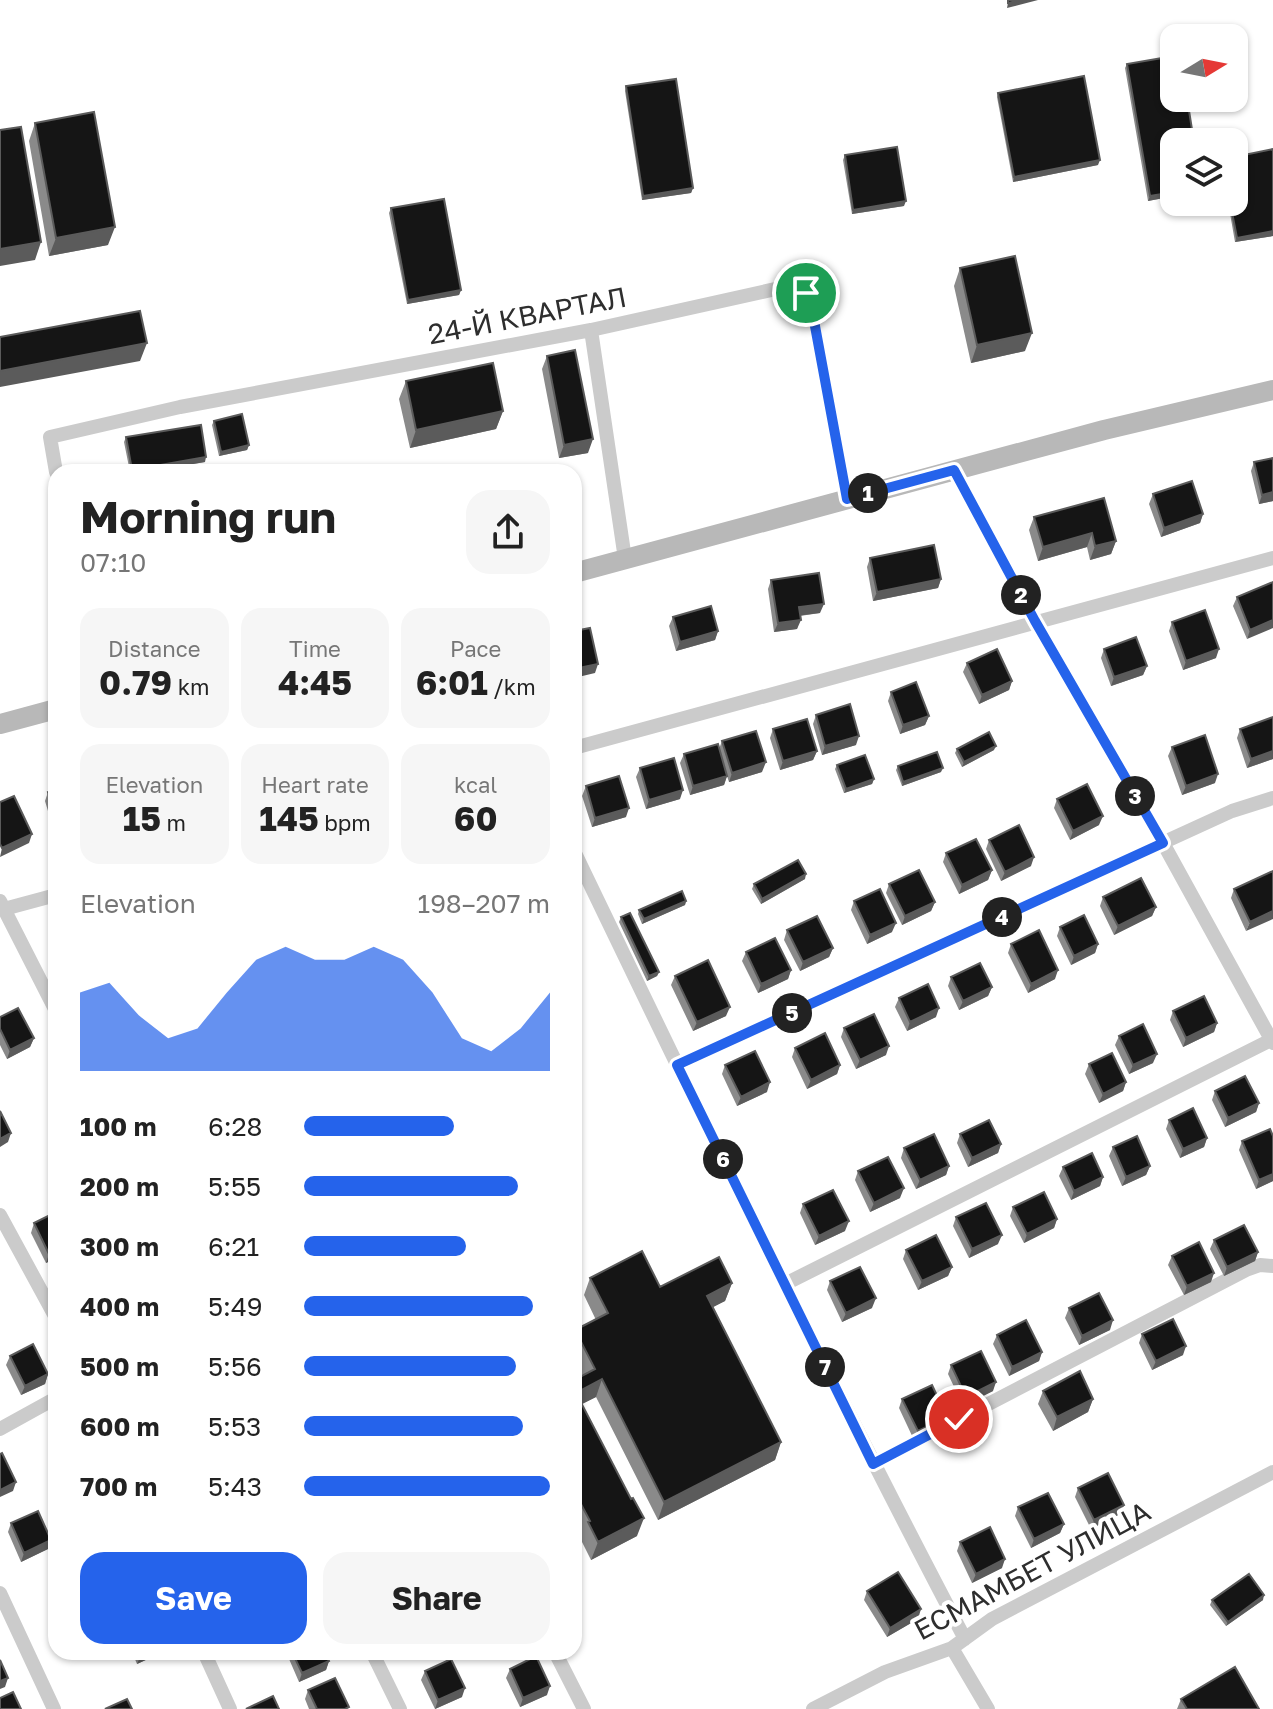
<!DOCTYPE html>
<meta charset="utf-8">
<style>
:root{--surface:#fff;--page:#f6f6f6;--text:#222;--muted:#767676;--accent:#2563eb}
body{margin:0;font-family:"Golos Text",sans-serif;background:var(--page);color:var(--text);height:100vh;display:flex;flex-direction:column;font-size:30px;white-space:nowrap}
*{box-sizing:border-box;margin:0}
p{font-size:26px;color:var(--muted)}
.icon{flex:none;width:44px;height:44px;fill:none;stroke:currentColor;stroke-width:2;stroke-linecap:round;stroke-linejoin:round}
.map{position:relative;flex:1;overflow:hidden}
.details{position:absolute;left:48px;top:464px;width:534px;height:1196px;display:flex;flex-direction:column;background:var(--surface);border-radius:24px;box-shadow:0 2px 6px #0004}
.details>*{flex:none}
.needle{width:52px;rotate:80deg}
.fabs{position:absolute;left:1160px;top:24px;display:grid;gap:16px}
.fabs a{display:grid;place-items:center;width:88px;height:88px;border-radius:16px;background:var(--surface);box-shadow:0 2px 6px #0004;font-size:40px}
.pin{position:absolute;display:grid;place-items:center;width:68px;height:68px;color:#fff;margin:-34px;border:4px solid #fff;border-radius:50%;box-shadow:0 2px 8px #0007}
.km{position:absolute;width:40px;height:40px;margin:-20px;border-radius:50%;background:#222;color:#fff;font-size:22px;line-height:40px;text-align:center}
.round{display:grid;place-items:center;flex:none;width:84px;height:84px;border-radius:24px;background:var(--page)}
.headline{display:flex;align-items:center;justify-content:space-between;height:136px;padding:0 32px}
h1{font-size:44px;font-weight:700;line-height:60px}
.stats{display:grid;grid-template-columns:repeat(3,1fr);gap:12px;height:136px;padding:8px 32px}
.stats div{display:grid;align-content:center;border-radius:20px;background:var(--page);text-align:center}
.stats b{font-size:34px;font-weight:700}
.stats small{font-size:22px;font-weight:400}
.stats p{font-size:22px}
.chart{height:224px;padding:16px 32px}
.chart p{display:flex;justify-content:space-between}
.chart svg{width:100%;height:144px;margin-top:8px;fill:var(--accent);opacity:.7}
.cta{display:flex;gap:16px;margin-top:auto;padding:16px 32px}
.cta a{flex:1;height:92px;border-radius:24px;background:var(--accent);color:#fff;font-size:32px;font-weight:700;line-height:92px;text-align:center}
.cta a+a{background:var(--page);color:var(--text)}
ul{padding:0 32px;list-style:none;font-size:26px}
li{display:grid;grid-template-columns:128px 96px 1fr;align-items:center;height:60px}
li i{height:20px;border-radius:10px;background:var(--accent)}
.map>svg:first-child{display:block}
</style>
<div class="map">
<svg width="1273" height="1709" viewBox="0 0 1273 1709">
<rect width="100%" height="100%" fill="#fff"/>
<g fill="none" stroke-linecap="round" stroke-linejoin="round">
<!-- street -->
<path stroke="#cbcbcb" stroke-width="14" d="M591 330 625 559
M954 470 1035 621 1163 843 1273 1043
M56 472 50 437 180 407 591 330 789 286 800 288 810 299 847 499
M574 748 1273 558
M574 851C701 1115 828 1379 965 1639
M0 901 56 1011
M4 909 56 895
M677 1065 1232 811 1273 798
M0 1215 56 1318
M785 1284 1271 1040
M0 1429 56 1398
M873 1464 1246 1270 1260 1265 1273 1266
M0 1593 54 1709
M952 1648 988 1709
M204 1652 230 1709
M372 1652 400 1709
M555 1652 584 1709
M813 1709 885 1672 952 1648 992 1619 1273 1472"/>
<!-- secondary -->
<path stroke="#b8b8b8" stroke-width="20" d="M574 573 1104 430 1273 390
M0 724 56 709"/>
</g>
<!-- wall -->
<path fill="#8a8a8a" d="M1127 64 1174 142V196L1148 201 1125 68Z
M626 86 693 188 691 193 642 200 625 91Z
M998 93 1098 165 1013 182 997 97Z
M35 123 108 245 49 256 29 141Z
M1273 149V236L1235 242 1228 202H1234Z
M845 155 904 206 852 214 843 160Z
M391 208 461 290 459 295 407 304 389 213Z
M960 268 1025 351 971 363 954 286Z
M547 356 588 453 559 458 542 369Z
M406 381 503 411 496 429 410 448 399 399Z
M214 421 249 445 247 450 219 456 212 425Z
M126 437 205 462 145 472H130L124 442Z
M1254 462 1273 501 1259 504 1251 471Z
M1153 494 1203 514 1200 523 1161 537 1149 504Z
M1034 517 1116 541 1111 554 1090 560 1087 547 1038 561 1029 530Z
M870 558 941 579 938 588 873 601 867 567Z
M771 580 820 613 800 616 797 629 774 632 768 589Z
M1273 582 1247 639 1233 606 1237 597Z
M673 617 718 631 715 640 676 651 669 626Z
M1172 622 1216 658 1183 670 1169 631Z
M1104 649 1147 666 1143 675 1111 686 1101 658Z
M967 663 1012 681 1009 690 979 704 963 672Z
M891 692 929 716 925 725 900 734 888 701Z
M816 715 856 745 822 755 813 724Z
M1273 717V759L1247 768 1237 738 1240 729Z
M773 729 817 751 813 760 780 770 770 738Z
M722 741 762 772 729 782 727 776 724 785 690 795 680 763 684 754 719 749Z
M1172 747 1215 783 1182 795 1168 756Z
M957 749 994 750 962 767 955 753Z
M837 765 874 779 872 784 844 793 835 769Z
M898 766 941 772 902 786 896 770Z
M640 768 680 799 646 809 636 777Z
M586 786 626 817 592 827 582 796Z
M56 789V838L45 801 48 792Z
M1057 799 1099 825 1070 840 1054 808Z
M989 840 1031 866 1001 881 986 849Z
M946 853 992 870 988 880 959 894 943 862Z
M1273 871 1246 931 1231 898 1234 889Z
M805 879 761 904 752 889 754 884Z
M889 884 935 902 931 911 902 925 886 893Z
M1103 897 1156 907 1152 916 1114 935 1100 906Z
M686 901 685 905 642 924 638 914 639 910Z
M854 901 892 932 867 944 851 910Z
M621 917 659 972 657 976 647 981 619 922Z
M1060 927 1098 944 1095 953 1071 965 1057 936Z
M787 930 833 948 829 957 800 971 784 940Z
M1011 944 1055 979 1028 993 1008 953Z
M746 952 791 970 788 979 758 993 742 961Z
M56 955V989L48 965 51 956Z
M675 976 726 1016 693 1031 671 985Z
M951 977 992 987 988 996 959 1010 948 986Z
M899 998 936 1017 907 1031 895 1007Z
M1173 1011 1217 1023 1214 1032 1183 1047 1170 1020Z
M0 1017 34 1038 30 1047 7 1059 0 1045Z
M844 1028 886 1055 856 1069 841 1037Z
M1119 1036 1153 1063 1129 1074 1115 1045Z
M795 1048 840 1065 837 1074 807 1089 792 1057Z
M1089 1064 1126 1082 1123 1091 1099 1103 1085 1074Z
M725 1065 767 1092 737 1106 722 1074Z
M1215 1091 1259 1103 1256 1112 1225 1127 1212 1100Z
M1169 1120 1207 1138 1204 1147 1180 1158 1166 1129Z
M960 1134 1001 1144 998 1153 968 1167 957 1143Z
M1273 1136V1181L1256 1189 1239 1150 1242 1141Z
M1113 1147 1150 1166 1146 1175 1122 1186 1109 1156Z
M904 1148 949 1166 946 1175 916 1189 901 1158Z
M1063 1167 1103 1177 1100 1186 1071 1200 1059 1176Z
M858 1171 900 1198 870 1212 855 1180Z
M803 1204 845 1231 815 1245 800 1213Z
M1013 1207 1057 1219 1054 1228 1024 1243 1010 1216Z
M956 1217 998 1244 969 1258 953 1226Z
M34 1223 56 1258 46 1263 31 1233Z
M1214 1240 1258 1252 1255 1261 1224 1276 1210 1249Z
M906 1250 952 1267 948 1276 918 1290 903 1259Z
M1172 1256 1211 1282 1184 1295 1168 1265Z
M590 1278 660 1287 732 1283 725 1301 712 1307 781 1442 775 1460 658 1520 596 1397 582 1404 637 1536 591 1560 581 1540 582 1537 574 1521V1380L583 1376 574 1359V1332L575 1330 596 1320 584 1295Z
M830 1281 872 1308 842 1322 827 1290Z
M1069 1308 1110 1330 1079 1345 1065 1318Z
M1142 1334 1183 1355 1152 1370 1139 1343Z
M997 1335 1042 1352 1039 1361 1009 1376 993 1344Z
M10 1356 48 1374 45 1384 21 1395 6 1365Z
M951 1365 993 1391 963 1406 948 1374Z
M1043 1391 1093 1399 1088 1412 1053 1431 1038 1404Z
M902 1399 947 1417 944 1426 914 1440 899 1408Z
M1078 1488 1124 1505 1120 1514 1091 1529 1075 1497Z
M1018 1507 1064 1524 1060 1533 1031 1548 1015 1516Z
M11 1523 48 1549 21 1562 8 1532Z
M960 1542 1002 1568 972 1583 957 1551Z
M867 1591 918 1619 887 1637 864 1600Z
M1212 1600H1263L1226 1626 1210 1605Z
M56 1617V1631L53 1625Z
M132 1652H163L137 1664Z
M286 1652H325L329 1661 326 1670 299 1682Z
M510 1669 547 1695 520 1707 506 1678Z
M425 1671 462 1697 435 1709 421 1680Z
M308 1690 348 1709H309L305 1699Z
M1181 1699 1259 1709H1177Z"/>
<!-- shaded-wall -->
<path fill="#5b5b5b" d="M1021 0H1038L1007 8 1008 3Z
M1100 160 1098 165 1013 182 1014 177Z
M693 188 691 193 642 200 643 196Z
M1174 192V196L1148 201 1150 196Z
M906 201 904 206 852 214 853 210Z
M115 227 108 245 49 256 56 238Z
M1273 231V236L1235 242 1237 238Z
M41 242 35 260 0 266V249Z
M461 290 459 295 407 304 408 300Z
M1032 333 1025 351 971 363 977 345Z
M147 343 140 361 0 387V371Z
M503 411 496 429 410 448 416 430Z
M593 439 588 453 559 458 564 445Z
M249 445 247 450 219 456 221 452Z
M206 457 205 462 145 472H131L132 470Z
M1273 492V501L1259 504 1262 495Z
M1203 514 1200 523 1161 537 1164 528Z
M1092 533 1087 547 1038 561 1043 547Z
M1116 541 1111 554 1090 560 1095 546Z
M941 579 938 588 873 601 877 592Z
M824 604 820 613 796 616 799 607Z
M801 620 797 629 774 632 778 623Z
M1273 620V628L1247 639 1250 630Z
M718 631 715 640 676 651 680 642Z
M1219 649 1216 658 1183 670 1186 661Z
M598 664 595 673 574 678V669Z
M1147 666 1143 675 1111 686 1114 677Z
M1012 681 1009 690 979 704 982 695Z
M929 716 925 725 900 734 903 725Z
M859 736 856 745 822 755 825 746Z
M996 746 994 750 962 767 964 762Z
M817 751 813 760 780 770 783 761Z
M1273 751V759L1247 768 1251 759Z
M766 762 762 772 729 782 732 773Z
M943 768 941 772 902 786 903 782Z
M1218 774 1215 783 1182 795 1186 786Z
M727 776 724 785 690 795 693 786Z
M874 779 872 784 844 793 846 789Z
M683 790 680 799 646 809 649 800Z
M629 808 626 817 592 827 595 818Z
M1103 816 1099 825 1070 840 1073 831Z
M32 834 29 843 0 857 2 848Z
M1034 857 1031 866 1001 881 1005 872Z
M992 870 988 880 959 894 962 885Z
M806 874 805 879 761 904 762 899Z
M686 901 685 905 642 924 644 919Z
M935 902 931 911 902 925 905 916Z
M1156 907 1152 916 1114 935 1118 926Z
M1273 911V919L1246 931 1250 922Z
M896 923 892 932 867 944 870 935Z
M1098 944 1095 953 1071 965 1074 956Z
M833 948 829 957 800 971 803 962Z
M791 970 788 979 758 993 761 984Z
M1058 970 1055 979 1028 993 1031 984Z
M659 972 657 976 647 981 649 976Z
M992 987 988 996 959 1010 963 1001Z
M730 1007 726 1016 693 1031 697 1022Z
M939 1008 936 1017 907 1031 910 1022Z
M1217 1023 1214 1032 1183 1047 1186 1038Z
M34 1038 30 1047 7 1059 10 1050Z
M889 1046 886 1055 856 1069 860 1060Z
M1157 1054 1153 1063 1129 1074 1133 1065Z
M840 1065 837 1074 807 1089 811 1080Z
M770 1082 767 1092 737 1106 741 1097Z
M1126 1082 1123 1091 1099 1103 1103 1094Z
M1259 1103 1256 1112 1225 1127 1228 1118Z
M11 1133 8 1142 0 1147V1139Z
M1207 1138 1204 1147 1180 1158 1183 1149Z
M1001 1144 998 1153 968 1167 972 1158Z
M949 1166 946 1175 916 1189 920 1180Z
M1150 1166 1146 1175 1122 1186 1126 1177Z
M1273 1174V1181L1256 1189 1259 1180Z
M1103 1177 1100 1186 1071 1200 1074 1191Z
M904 1188 900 1198 870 1212 874 1203Z
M1057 1219 1054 1228 1024 1243 1027 1234Z
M849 1221 845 1231 815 1245 819 1236Z
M1002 1235 998 1244 969 1258 972 1249Z
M56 1250V1258L46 1263 49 1254Z
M1258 1252 1255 1261 1224 1276 1227 1267Z
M952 1267 948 1276 918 1290 922 1281Z
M1214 1273 1211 1282 1184 1295 1187 1286Z
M732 1283 725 1301 700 1314 707 1296Z
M876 1298 872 1308 842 1322 846 1313Z
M1113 1320 1110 1330 1079 1345 1082 1336Z
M1186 1346 1183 1355 1152 1370 1156 1361Z
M1042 1352 1039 1361 1009 1376 1012 1367Z
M48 1374 45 1384 21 1395 25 1386Z
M602 1379 596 1397 574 1408 576 1393Z
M996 1382 993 1391 963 1406 966 1397Z
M1093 1399 1088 1412 1053 1431 1057 1417Z
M947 1417 944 1426 914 1440 918 1431Z
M781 1442 775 1460 658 1520 664 1502Z
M16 1482 13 1491 0 1497V1490Z
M1124 1505 1120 1514 1091 1529 1094 1520Z
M644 1518 637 1536 591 1560 598 1542Z
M1064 1524 1060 1533 1031 1548 1034 1539Z
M51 1540 48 1549 21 1562 24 1553Z
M1005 1559 1002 1568 972 1583 976 1574Z
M1264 1595 1263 1600 1226 1626 1228 1622Z
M921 1609 918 1619 887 1637 890 1628Z
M147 1652H163L137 1664 141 1655Z
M329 1661 326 1670 299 1682 302 1673Z
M8 1678 5 1687 0 1689V1681Z
M550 1686 547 1695 520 1707 523 1698Z
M465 1688 462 1697 435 1709 438 1700Z"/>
<!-- building -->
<path fill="#151515" stroke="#5b5b5b" stroke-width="2" d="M1008 0H1021L1008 3Z
M1174 56V98H1187L1194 142H1174V192L1150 196 1127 64Z
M1084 76 1100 160 1014 177 998 93Z
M676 79 693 188 643 196 626 86Z
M94 112 115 227 56 238 35 123Z
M21 127 41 242 0 249V130Z
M897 147 906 201 853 210 845 155Z
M1273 149V231L1237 238 1230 202H1234V157Z
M444 199 461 290 408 300 391 208Z
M1015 256 1032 333 977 345 960 268Z
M140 311 147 343 0 371V337Z
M575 350 593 439 564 445 547 356Z
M493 363 503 411 416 430 406 381Z
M242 414 249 445 221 452 214 421Z
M201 425 206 457 132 470 126 437Z
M1273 458V492L1262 495 1254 462Z
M1192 481 1203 514 1164 528 1153 494Z
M1104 498 1116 541 1095 546 1092 533 1043 547 1034 517Z
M934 545 941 579 877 592 870 558Z
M819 573 824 604 799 607 801 620 778 623 771 580Z
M1273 582V620L1250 630 1237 597Z
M711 606 718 631 680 642 673 617Z
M1205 610 1219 649 1186 661 1172 622Z
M590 628 598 664 574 669V631Z
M1136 637 1147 666 1114 677 1104 649Z
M997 649 1012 681 982 695 967 663Z
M916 682 929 716 903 725 891 692Z
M850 704 859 736 825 746 816 715Z
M1273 717V751L1251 759 1240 729Z
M807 719 817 751 783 761 773 729Z
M756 731 766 762 732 773 722 741Z
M989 732 996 746 964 762 957 749Z
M1205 735 1218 774 1186 786 1172 747Z
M718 744 727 776 693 786 684 754Z
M937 752 943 768 903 782 898 766Z
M865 755 874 779 846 789 837 765Z
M674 758 683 790 649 800 640 768Z
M619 776 629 808 595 818 586 786Z
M1087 784 1103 816 1073 831 1057 799Z
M56 789V818L48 792Z
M14 796 32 834 2 848 0 844V802Z
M1019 825 1034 857 1005 872 989 840Z
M976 839 992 870 962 885 946 853Z
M798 860 806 874 762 899 754 884Z
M919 870 935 902 905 916 889 884Z
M1273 871V911L1250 922 1234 889Z
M1141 878 1156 907 1118 926 1103 897Z
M880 889 896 923 870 935 854 901Z
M682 891 686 901 644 919 639 910Z
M630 913 659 972 649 976 621 917Z
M1084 915 1098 944 1074 956 1060 927Z
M817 916 833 948 803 962 787 930Z
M1039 930 1058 970 1031 984 1011 944Z
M775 938 791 970 761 984 746 952Z
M56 955V970L51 956Z
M708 960 730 1007 697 1022 675 976Z
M980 963 992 987 963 1001 951 977Z
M928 984 939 1008 910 1022 899 998Z
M1204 996 1217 1023 1186 1038 1173 1011Z
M18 1008 34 1038 10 1050 0 1029V1017Z
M874 1014 889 1046 860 1060 844 1028Z
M1143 1024 1157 1054 1133 1065 1119 1036Z
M825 1033 840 1065 811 1080 795 1048Z
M755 1051 770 1082 741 1097 725 1065Z
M1112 1053 1126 1082 1103 1094 1089 1064Z
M1245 1076 1259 1103 1228 1118 1215 1091Z
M1193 1108 1207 1138 1183 1149 1169 1120Z
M0 1111 11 1133 0 1139Z
M989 1120 1001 1144 972 1158 960 1134Z
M1270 1129 1273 1136V1174L1259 1180 1242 1141Z
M934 1134 949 1166 920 1180 904 1148Z
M1137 1136 1150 1166 1126 1177 1113 1147Z
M1092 1153 1103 1177 1074 1191 1063 1167Z
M888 1157 904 1188 874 1203 858 1171Z
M833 1190 849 1221 819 1236 803 1204Z
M1044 1192 1057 1219 1027 1234 1013 1207Z
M986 1203 1002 1235 972 1249 956 1217Z
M56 1212V1250L49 1254 34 1223Z
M1244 1225 1258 1252 1227 1267 1214 1240Z
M936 1235 952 1267 922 1281 906 1250Z
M1199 1242 1214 1273 1187 1286 1172 1256Z
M642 1251 660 1287 719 1257 732 1283 707 1296 781 1442 664 1502 602 1379 576 1393 631 1499 633 1498 644 1518 598 1542 588 1522 590 1521 574 1491V1380L595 1369 575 1330 608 1313 590 1278Z
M860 1267 876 1298 846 1313 830 1281Z
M1099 1293 1113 1320 1082 1336 1069 1308Z
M1173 1319 1186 1346 1156 1361 1142 1334Z
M1026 1320 1042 1352 1012 1367 997 1335Z
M33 1344 48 1374 25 1386 10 1356Z
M981 1351 996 1382 966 1397 951 1365Z
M1080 1371 1093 1399 1057 1417 1043 1391Z
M932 1385 947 1417 918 1431 902 1399Z
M2 1453 16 1482 0 1490V1454Z
M1108 1473 1124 1505 1094 1520 1078 1488Z
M1048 1493 1064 1524 1034 1539 1018 1507Z
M38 1511 51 1540 24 1553 11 1523Z
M990 1527 1005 1559 976 1574 960 1542Z
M898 1572 921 1609 890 1628 867 1591Z
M1249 1574 1264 1595 1228 1622 1212 1600Z
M292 1652H325L329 1661 302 1673Z
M536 1656 550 1686 523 1698 510 1669Z
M451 1659 465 1688 438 1700 425 1671Z
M0 1660 8 1678 0 1681Z
M1235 1667 1259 1709H1187L1181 1699Z
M335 1678 349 1707 345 1709H317L308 1690Z
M13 1692 21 1709H0V1698Z
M273 1696 279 1709H246Z
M127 1699 132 1709H105Z"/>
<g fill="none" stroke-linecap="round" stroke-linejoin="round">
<!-- route casing -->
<g stroke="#fff" stroke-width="16">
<path id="route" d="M806 293 810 299 847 499 954 470 1035 621 1163 843 677 1065 873 1464 959 1419"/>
</g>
<!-- route -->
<use href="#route" stroke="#2563eb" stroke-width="10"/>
</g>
<g text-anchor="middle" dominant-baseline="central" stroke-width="8" stroke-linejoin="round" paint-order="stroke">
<!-- street labels -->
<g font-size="28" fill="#2e2e2e" stroke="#fff">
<text transform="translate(527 315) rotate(-11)">24-Й КВАРТАЛ</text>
<text transform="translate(1032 1570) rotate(-28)">ЕСМАМБЕТ УЛИЦА</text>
</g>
</g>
</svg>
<div class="fabs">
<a><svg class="needle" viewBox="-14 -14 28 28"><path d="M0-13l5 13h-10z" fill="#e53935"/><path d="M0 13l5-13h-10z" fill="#767676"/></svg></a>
<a><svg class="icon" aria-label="layers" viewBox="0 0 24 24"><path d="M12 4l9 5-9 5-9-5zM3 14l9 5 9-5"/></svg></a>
</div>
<div class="pin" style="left:806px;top:293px;background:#1e9e55"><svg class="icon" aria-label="arrive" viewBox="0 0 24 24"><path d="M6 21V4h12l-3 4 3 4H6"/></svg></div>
<div class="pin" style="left:959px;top:1419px;background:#d93025"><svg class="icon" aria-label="check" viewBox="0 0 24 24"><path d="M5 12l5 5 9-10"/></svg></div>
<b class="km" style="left:868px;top:493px">1</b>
<b class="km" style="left:1021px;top:595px">2</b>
<b class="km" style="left:1135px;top:796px">3</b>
<b class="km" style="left:1002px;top:917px">4</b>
<b class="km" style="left:792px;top:1013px">5</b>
<b class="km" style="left:723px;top:1159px">6</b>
<b class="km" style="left:825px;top:1367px">7</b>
<section class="details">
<div class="headline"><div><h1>Morning run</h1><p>07:10</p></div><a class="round"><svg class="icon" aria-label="share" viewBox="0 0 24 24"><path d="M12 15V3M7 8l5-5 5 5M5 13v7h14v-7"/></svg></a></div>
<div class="stats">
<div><p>Distance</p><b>0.79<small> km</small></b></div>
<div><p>Time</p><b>4:45</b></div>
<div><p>Pace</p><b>6:01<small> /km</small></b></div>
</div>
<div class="stats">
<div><p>Elevation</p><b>15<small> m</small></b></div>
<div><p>Heart rate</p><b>145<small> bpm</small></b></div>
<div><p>kcal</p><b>60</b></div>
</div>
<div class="chart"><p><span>Elevation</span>198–207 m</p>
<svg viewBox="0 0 160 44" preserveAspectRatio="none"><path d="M0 44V20L10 17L20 27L30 34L40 31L50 20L60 10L70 6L80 10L90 10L100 6L110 10L120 20L130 34L140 38L150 31L160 20V44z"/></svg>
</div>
<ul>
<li><b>100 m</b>6:28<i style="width:61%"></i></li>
<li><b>200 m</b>5:55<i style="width:87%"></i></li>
<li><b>300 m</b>6:21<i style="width:66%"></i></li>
<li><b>400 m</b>5:49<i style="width:93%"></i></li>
<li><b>500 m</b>5:56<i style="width:86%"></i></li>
<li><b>600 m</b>5:53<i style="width:89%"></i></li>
<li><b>700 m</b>5:43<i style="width:100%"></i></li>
</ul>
<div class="cta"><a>Save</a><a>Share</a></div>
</section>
</div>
